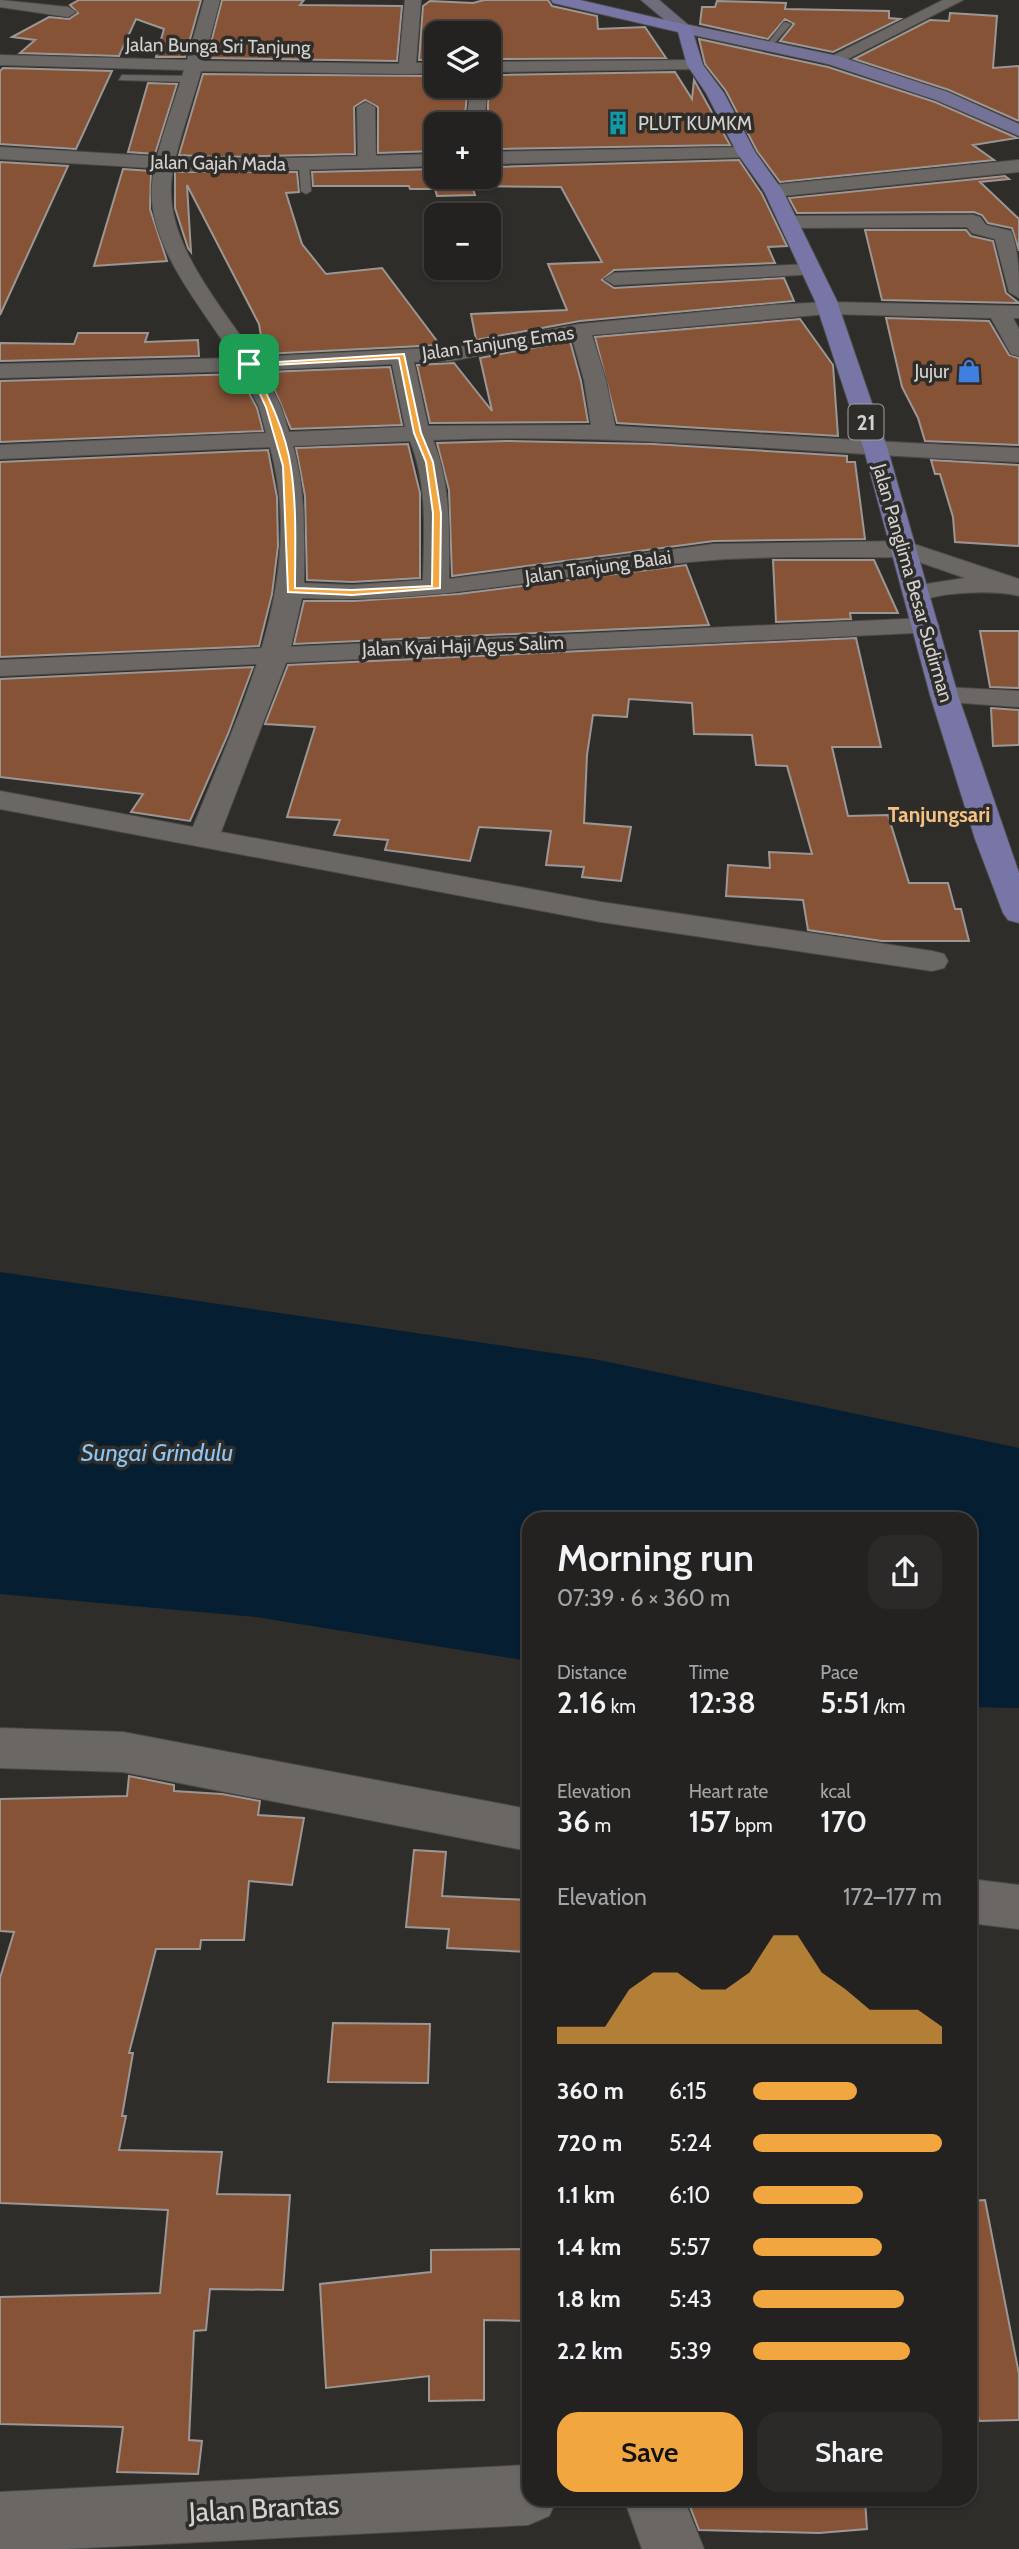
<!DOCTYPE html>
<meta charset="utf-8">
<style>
:root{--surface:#232220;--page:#2b2a29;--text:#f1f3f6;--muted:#a3a4a5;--line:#403f3e;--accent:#f1a640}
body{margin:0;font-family:Cabin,sans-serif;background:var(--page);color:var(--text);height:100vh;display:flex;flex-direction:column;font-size:26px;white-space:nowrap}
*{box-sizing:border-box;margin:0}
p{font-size:23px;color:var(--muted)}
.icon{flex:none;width:38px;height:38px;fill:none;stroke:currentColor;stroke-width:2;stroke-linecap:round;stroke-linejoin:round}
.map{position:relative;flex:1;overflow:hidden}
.details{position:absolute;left:522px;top:1512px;width:455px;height:994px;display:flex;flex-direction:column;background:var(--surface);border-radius:21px;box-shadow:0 2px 5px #0004,0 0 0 2px var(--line)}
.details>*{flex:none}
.controls{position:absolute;left:424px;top:21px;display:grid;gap:14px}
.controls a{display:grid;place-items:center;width:77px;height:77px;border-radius:14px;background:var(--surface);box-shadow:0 2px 5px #0004,0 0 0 2px var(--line);font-size:35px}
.pin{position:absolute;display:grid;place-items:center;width:60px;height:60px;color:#fff;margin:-30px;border-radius:14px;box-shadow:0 4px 10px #0006}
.round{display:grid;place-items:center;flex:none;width:74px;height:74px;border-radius:21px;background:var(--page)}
.overview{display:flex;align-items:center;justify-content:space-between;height:119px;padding:0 35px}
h1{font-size:38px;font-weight:600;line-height:52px}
.figures{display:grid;grid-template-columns:repeat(3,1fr);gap:10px;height:119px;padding:7px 35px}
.figures div{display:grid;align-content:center}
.figures b{font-size:30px;font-weight:600}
.figures small{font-size:19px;font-weight:400}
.figures p{font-size:19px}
.chart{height:196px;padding:14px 35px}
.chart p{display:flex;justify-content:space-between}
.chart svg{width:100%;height:126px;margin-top:7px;fill:var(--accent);opacity:.7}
.cta{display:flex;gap:14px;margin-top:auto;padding:14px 35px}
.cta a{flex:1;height:80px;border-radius:21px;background:var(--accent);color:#111;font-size:28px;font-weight:600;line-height:80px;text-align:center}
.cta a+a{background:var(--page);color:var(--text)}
ul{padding:0 35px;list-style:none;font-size:23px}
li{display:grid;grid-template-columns:112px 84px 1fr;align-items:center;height:52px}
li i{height:18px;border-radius:9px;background:var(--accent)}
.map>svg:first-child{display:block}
</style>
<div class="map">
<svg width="1019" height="2549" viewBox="0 0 1019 2549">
<rect width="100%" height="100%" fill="#2f2d2a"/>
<!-- water -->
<path fill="#051e31" d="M0 1272 594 1359 1019 1448V1708L970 1707V1519H528V1661L256 1617 0 1594Z"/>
<!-- building -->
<path fill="#865337" stroke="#9b9794" stroke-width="2" d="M79 0H201L185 57H156L164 29 136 19 119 56 20 53 35 40 12 37 49 17 69 19 78 13 70 5Z
M222 0H304L300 5 402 6 397 61 207 58Z
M484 0H548L552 6 597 16 598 29 645 27 666 58 488 59V33H436V60H419L423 6 430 1 473 3Z
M717 1 786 3 785 9 889 11V18L900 19 833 52 780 41 794 24 785 19 768 39 700 24 702 7H715Z
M950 13 997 16 993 68 1019 66V121L949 90 854 59 930 20 949 21Z
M699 39 828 67 935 102 1017 138 973 145 994 160 780 182 757 151 726 91 705 64Z
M3 68 112 71 76 149 0 144V71Z
M675 72 692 99 694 80 730 145 488 149V75Z
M203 74 436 76V86H468L464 124H436V151L378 153V107L365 100 354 107 355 154 219 157 179 155Z
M148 83 177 84 155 154 128 152Z
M739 160 762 194 787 246 768 247 775 263 614 270 602 280 614 288 784 278 794 301 580 321 476 340 471 314 567 310 548 264 602 262 561 187 472 186 475 195 437 196 435 189H410L409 186H313L312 172 436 169V177H488V167Z
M0 162 68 166 0 315Z
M123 169 151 171 150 209 167 261 94 266Z
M175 172H297L299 192 286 193 302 244 326 274 382 268 440 345 264 354 259 324 187 185 191 252 188 248 175 208Z
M1005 176 1009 179 980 182 1019 219V251L1012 228 988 223 982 215 974 212 797 213 789 198Z
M865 230H966L971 236 993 241 1006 293 1019 303 882 300Z
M886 318 989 321 1009 355 1019 358V445L925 441 918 418 902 387Z
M800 319 833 365 838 436 617 423 595 337Z
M78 333H148L145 342 198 340 199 356 0 361V343L74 344Z
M570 341 581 381 588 422 430 423 417 365 454 363 492 411 480 358Z
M390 367 402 425 291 429 267 372Z
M239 374 257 408 263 431 0 442V381Z
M506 441 653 444 847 456V462H855L865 539 714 541 452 576 449 490 437 443Z
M408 444 420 493V578L352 582 307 580 305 496 296 448Z
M268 450 277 497 278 546 272 594 259 646 0 657V462Z
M931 460 1019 465V546L955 542 953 517 940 474H935Z
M773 560H874L898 613H850L851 619 776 622Z
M686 565 709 625 294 644 304 601H354L458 594Z
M980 631H1019V688L990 687Z
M856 638 881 747H832L848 816 888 815 909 883H948L955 909H961L969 941H882L808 930 803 900 726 896 728 865 770 868 769 852 812 854 787 766 756 765 752 735 694 734 692 703 629 699 627 717 593 715 587 755 584 823 631 827 621 881 582 877 584 867 546 865 551 831 479 827 470 861 385 850 388 840 334 835 340 820 287 817 315 727 265 724 288 665Z
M253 667 228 734 190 821 131 812 143 794 0 777V679Z
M991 708 1019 710V745L993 746Z
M129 1776 174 1785V1791L222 1794 260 1801 258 1815 304 1818 292 1885 249 1881 244 1940H201L200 1949H156L129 2053H133L122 2116H126L119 2150 222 2152 217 2194 290 2195 283 2290 210 2289 206 2330 194 2331 189 2440 202 2441 198 2474 117 2472 123 2427 0 2424V2297L160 2293 168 2210 0 2203V1978L14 1932 0 1931V1799L127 1796Z
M414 1850 446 1852 442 1896 528 1900V1952L447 1948 449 1929 406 1927Z
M333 2023 430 2024 428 2083 328 2082Z
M985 2200 1019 2374V2420L979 2421 970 2367V2201Z
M528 2249V2321L484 2320V2400L429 2401V2376L326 2388 320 2284 431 2272V2250Z
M687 2499H865L867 2529 819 2533 699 2530Z"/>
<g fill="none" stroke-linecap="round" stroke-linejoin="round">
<!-- service casing -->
<g stroke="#4c4a48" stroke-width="2">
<path id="service" d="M784 22 791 24 771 47H765Z
M122 75 189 76 194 79 189 82 119 80Z
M304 161 309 164 311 191 306 194 301 191 299 164Z"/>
</g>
<!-- minor casing -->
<g stroke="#4c4a48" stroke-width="2">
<path id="minor" d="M0 0 68 7 76 12 68 17 0 7Z
M204 0H220L204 61 399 64 405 0H421L416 63H436V73L407 74 201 71C193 101 172 158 171 186 168 247 223 308 255 357L451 347 580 324 772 305 828 302 1019 306V318H1013L1019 329V356L1011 354 991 318 828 314 592 335 606 380 615 426C749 433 884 443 1019 448V462C824 455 628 432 433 440 451 484 449 531 449 579L714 544 905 541 914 544 918 549 914 554 905 557C842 558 777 555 714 560 575 570 442 605 302 598L289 655 221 832 601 902 932 951 944 954 948 961 944 968 932 971 601 922 0 809V791L193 827C241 706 307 581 270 447L0 459V445L266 433 259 407 241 371 0 378V364L234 358C203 309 147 246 152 185 154 155 175 101 184 70L0 65V55L187 60ZM572 338 584 380 591 425 428 426 414 362 451 361ZM392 364 405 427 289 432 281 407 263 370ZM410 441C428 486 424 533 423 580L352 585 304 583C304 537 306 490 293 446Z
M695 60 703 65 701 69 488 72V62Z
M471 86H488L484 124H466Z
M366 102 375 107 376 162 367 168 358 162 357 107Z
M1019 160V172L773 197 763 191 773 185Z
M973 215 980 217 986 225 1011 231C1019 250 1019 277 1019 298L1009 292 995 239 972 233 967 227 788 228 778 222 788 216Z
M811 264 821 270 818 274 614 285 604 279 614 273Z
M944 687 1019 691V707L934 701 930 695 934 689Z
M0 1728 123 1732 528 1809V1851L123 1772 0 1768Z
M970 1879 1019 1885V1929L970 1923Z
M528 2465V2499H557L549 2516 528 2525 66 2549H0V2492Z
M624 2499H684L704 2549H642Z"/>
</g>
<!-- tertiary casing -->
<g stroke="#4c4a48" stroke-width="2">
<path id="tertiary" d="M943 0H963L838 64H826L824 60Z
M0 147 219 160 436 154V166L219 172 0 159Z
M746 147 753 149 755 153 753 157 488 164V152Z
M905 541 1019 579V596C998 591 975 592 952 594 936 595 922 602 907 599L903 593 907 587 965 578 896 554 892 549 896 544Z
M926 618 936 620 939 626 936 632 0 676V660Z"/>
</g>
<!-- secondary casing -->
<g stroke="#4c4a48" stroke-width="2">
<path id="secondary" d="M641 0H659L693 29 691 32H679Z"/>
</g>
<!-- primary casing -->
<g stroke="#4c4a48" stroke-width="2">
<path id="primary" d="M685 24 838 56 948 92 1019 124V136L936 100 828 64 679 32V26Z"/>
</g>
<!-- trunk casing -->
<g stroke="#4c4a48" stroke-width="2">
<path id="trunk" d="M551 0H580L691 26 703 65 724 93 755 152 783 191 837 301 888 450 958 695 1019 873V923L1008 920 1003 913 975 839 930 695 864 450 815 301 764 191 737 153 706 93 687 65 678 32 553 3Z"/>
</g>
<!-- service -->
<use href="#service" fill="#6a6765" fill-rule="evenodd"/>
<!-- minor -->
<use href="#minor" fill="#6a6765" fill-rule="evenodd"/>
<!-- tertiary -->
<use href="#tertiary" fill="#6a6765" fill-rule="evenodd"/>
<!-- secondary -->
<use href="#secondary" fill="#6f6c7e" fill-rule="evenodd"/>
<!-- primary -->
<use href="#primary" fill="#747296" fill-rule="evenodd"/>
<!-- trunk -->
<use href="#trunk" fill="#7776a6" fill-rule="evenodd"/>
</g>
<!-- route -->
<path fill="#f1a640" stroke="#fff" stroke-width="2" fill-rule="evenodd" d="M404 354 421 433 433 462 441 513 440 588 352 595 288 592 283 466 266 407 246 364ZM399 358 414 433 426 462 433 513 432 586 352 590 295 588C295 548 297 508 291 468 286 432 269 398 253 366Z"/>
<!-- icons -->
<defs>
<g id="building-bare" transform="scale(1.89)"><path d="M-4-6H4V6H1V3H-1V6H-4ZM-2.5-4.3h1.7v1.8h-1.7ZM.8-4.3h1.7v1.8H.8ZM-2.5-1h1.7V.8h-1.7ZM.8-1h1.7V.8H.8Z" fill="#0f9aa8" stroke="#2f2d2a" stroke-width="2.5" paint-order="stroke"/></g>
<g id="shop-bare" transform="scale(1.89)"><path d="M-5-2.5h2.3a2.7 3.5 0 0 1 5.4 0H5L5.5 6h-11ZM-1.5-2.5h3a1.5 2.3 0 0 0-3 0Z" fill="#3f7fe0" stroke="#2f2d2a" stroke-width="2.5" paint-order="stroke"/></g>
</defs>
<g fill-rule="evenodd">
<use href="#building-bare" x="618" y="123"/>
<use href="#shop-bare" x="969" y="371"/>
</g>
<g text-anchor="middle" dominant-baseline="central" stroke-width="7" stroke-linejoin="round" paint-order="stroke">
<!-- far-street labels -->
<g font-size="19" fill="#d4d2d0" stroke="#2f2d2a">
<text transform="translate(218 46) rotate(1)">Jalan Bunga Sri Tanjung</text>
<text transform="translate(218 163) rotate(1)">Jalan Gajah Mada</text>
<text transform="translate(498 343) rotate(-8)">Jalan Tanjung Emas</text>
<text transform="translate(598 567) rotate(-8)">Jalan Tanjung Balai</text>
<text transform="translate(913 583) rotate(74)">Jalan Panglima Besar Sudirman</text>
<text transform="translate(463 646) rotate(-2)">Jalan Kyai Haji Agus Salim</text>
</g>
<!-- far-poi labels -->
<g font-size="19" fill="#d4d2d0" stroke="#2f2d2a" text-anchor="start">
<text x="638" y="123">PLUT KUMKM</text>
<text x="949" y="371" text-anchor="end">Jujur</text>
</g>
<!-- shield labels -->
<rect fill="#2f2d2a" stroke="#a2a09e" stroke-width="2" x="848.5" y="404.5" width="35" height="35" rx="5"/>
<g font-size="21" font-weight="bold" fill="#d4d2d0">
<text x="866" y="422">21</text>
</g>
<!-- far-quarter labels -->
<g font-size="21" font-weight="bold" fill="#f5c182" stroke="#2f2d2a">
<text x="939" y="814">Tanjungsari</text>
</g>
<!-- water labels -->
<g font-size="24" font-style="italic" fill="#8dc5f4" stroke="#2f2d2a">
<text x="157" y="1452">Sungai Grindulu</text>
</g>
<!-- near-street labels -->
<g font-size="28" fill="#d4d2d0" stroke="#2f2d2a">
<text transform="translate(264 2508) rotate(-3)">Jalan Brantas</text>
</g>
</g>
</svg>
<div class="controls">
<a><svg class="icon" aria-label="layers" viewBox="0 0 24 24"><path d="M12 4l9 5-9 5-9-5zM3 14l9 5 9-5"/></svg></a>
<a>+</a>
<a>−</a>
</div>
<div class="pin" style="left:249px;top:364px;background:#1e9e55"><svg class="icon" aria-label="arrive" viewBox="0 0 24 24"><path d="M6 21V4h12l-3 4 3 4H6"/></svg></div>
<section class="details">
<div class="overview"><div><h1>Morning run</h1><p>07:39 · 6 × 360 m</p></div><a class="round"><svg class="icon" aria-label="share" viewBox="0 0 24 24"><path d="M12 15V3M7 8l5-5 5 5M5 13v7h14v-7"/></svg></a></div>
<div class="figures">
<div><p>Distance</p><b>2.16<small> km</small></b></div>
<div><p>Time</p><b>12:38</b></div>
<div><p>Pace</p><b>5:51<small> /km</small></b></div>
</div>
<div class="figures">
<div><p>Elevation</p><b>36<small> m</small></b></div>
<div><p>Heart rate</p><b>157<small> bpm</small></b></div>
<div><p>kcal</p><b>170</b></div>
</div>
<div class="chart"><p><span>Elevation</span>172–177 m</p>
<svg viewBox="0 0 160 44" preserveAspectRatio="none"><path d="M0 44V38L10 38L20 38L30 25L40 19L50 19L60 25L70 25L80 19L90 6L100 6L110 19L120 25L130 32L140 32L150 32L160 38V44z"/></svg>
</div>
<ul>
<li><b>360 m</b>6:15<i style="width:55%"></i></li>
<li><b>720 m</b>5:24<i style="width:100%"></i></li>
<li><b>1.1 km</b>6:10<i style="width:58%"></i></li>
<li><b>1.4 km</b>5:57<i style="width:68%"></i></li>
<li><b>1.8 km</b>5:43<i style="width:80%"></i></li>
<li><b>2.2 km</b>5:39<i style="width:83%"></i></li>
</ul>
<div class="cta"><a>Save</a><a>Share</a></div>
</section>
</div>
